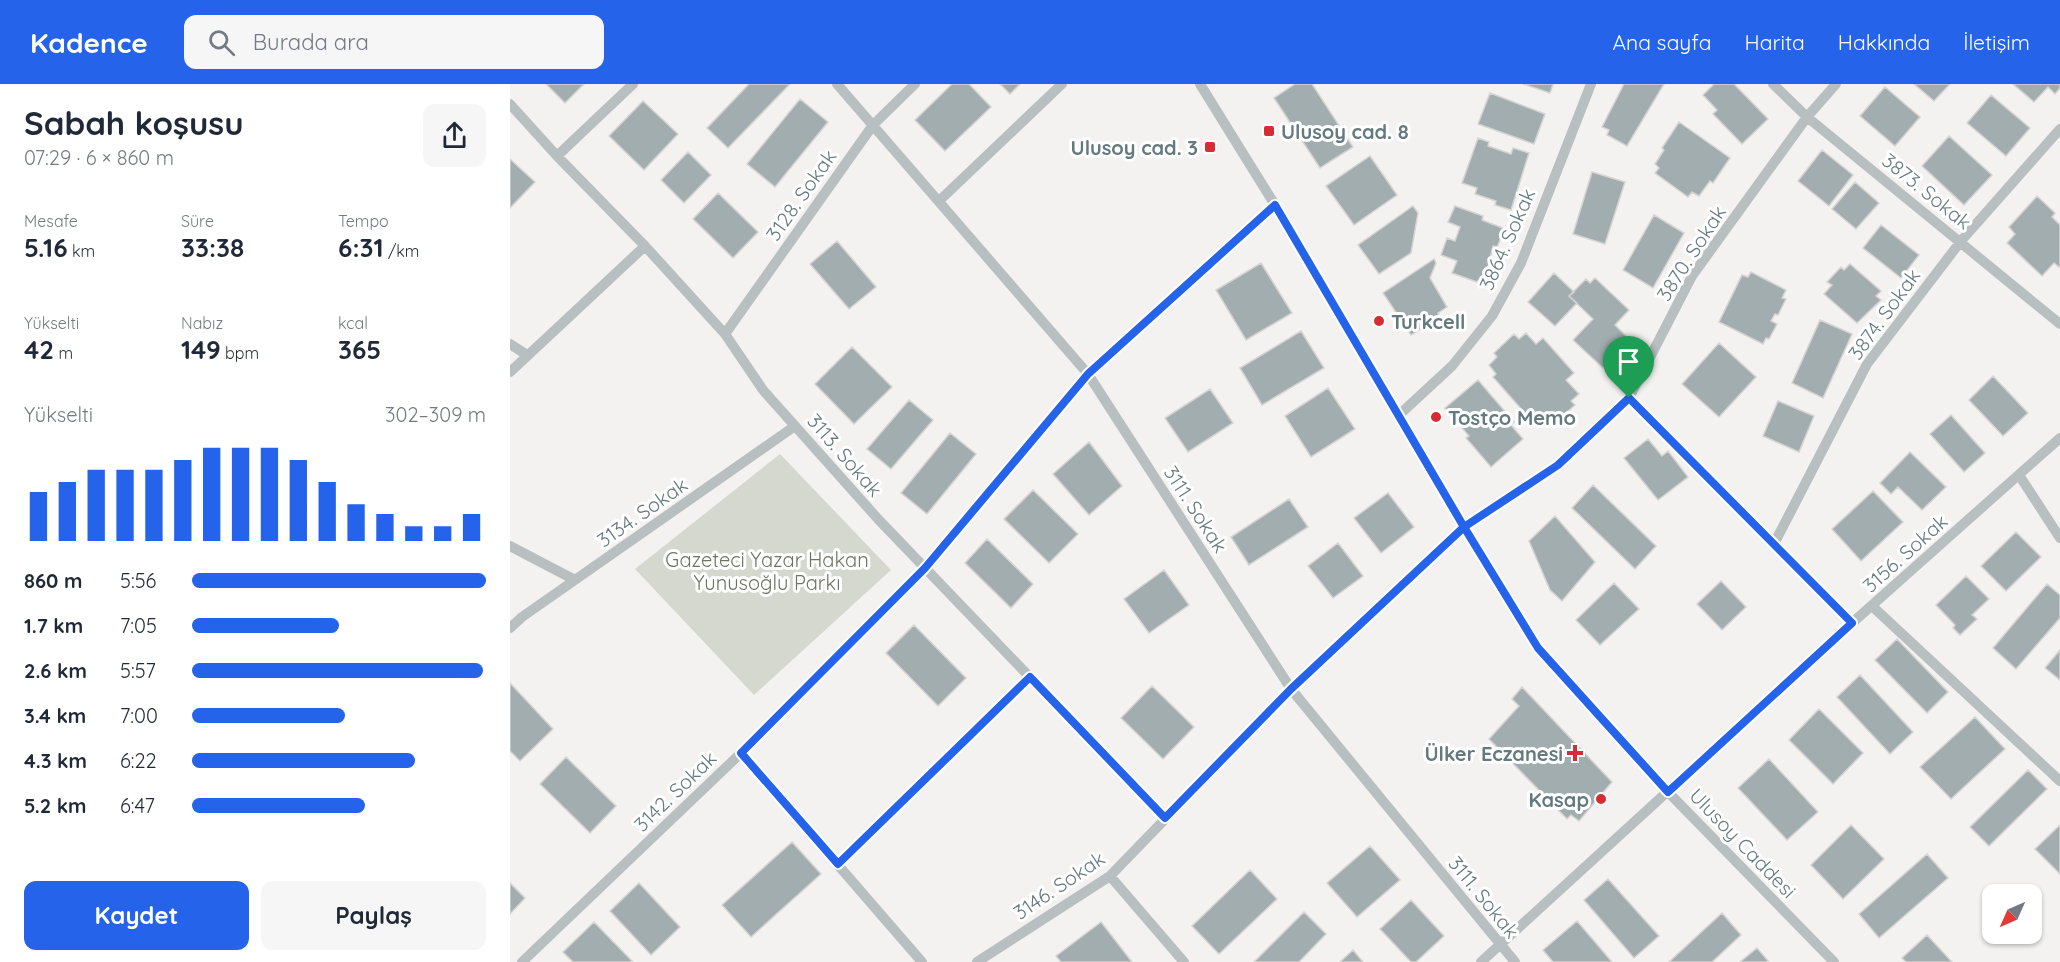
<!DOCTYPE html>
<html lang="tr">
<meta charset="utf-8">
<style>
:root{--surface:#fff;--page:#f6f6f7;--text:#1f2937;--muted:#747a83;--accent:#2563eb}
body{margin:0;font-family:Quicksand,sans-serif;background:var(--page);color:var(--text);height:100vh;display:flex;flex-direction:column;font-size:22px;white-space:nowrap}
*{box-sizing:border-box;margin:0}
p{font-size:20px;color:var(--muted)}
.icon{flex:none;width:33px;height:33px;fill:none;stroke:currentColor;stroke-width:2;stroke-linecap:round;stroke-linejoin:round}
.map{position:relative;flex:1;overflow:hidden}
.details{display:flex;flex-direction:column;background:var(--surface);width:510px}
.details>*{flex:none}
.needle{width:39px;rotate:225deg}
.tools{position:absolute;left:1472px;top:800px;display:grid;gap:12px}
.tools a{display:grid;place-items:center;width:60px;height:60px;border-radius:12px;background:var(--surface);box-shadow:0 2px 4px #0004;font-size:30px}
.pin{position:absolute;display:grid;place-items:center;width:51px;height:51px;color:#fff;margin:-62px -26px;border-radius:50% 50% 50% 0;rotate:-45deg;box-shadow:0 0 6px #0007}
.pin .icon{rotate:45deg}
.round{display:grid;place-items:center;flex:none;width:63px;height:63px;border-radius:12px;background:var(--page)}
.headline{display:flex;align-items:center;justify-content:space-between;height:102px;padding:0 24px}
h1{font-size:33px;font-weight:700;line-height:45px}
.figures{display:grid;grid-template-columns:repeat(3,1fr);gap:9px;height:102px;padding:6px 24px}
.figures div{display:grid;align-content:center}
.figures b{font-size:26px;font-weight:700}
.figures small{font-size:16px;font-weight:400}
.figures p{font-size:16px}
.chart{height:168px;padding:12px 24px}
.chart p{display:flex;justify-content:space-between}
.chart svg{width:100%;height:108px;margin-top:6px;stroke:var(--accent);stroke-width:6}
.action{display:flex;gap:12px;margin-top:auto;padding:12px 24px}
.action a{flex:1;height:69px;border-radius:12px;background:var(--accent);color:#fff;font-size:24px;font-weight:700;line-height:69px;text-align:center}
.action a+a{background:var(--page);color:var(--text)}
ul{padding:0 24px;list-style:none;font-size:20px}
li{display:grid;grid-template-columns:96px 72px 1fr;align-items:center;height:45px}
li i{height:15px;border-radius:8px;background:var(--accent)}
header{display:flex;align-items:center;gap:36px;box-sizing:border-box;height:84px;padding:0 30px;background:var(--accent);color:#fff}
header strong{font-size:28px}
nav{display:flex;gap:33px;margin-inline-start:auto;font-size:21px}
.search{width:420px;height:54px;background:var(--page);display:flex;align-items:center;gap:15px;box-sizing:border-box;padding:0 21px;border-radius:12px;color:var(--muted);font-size:22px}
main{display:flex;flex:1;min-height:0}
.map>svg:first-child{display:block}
</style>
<header>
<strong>Kadence</strong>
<div class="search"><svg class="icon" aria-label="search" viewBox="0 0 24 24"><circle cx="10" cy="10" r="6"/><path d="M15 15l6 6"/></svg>Burada ara</div>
<nav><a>Ana sayfa</a><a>Harita</a><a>Hakkında</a><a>İletişim</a></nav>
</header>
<main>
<section class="details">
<div class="headline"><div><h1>Sabah koşusu</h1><p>07:29 · 6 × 860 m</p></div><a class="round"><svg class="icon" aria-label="share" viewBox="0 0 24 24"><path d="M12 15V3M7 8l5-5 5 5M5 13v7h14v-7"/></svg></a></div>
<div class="figures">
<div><p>Mesafe</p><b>5.16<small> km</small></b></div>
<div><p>Süre</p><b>33:38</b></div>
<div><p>Tempo</p><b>6:31<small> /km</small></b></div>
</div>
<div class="figures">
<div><p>Yükselti</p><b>42<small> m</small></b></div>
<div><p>Nabız</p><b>149<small> bpm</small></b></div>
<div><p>kcal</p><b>365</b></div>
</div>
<div class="chart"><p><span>Yükselti</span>302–309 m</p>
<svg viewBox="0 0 160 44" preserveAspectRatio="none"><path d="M5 44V24M15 44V20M25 44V15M35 44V15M45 44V15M55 44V11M65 44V6M75 44V6M85 44V6M95 44V11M105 44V20M115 44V29M125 44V33M135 44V38M145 44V38M155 44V33"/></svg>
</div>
<ul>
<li><b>860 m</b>5:56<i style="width:100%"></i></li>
<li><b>1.7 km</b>7:05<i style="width:50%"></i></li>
<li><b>2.6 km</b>5:57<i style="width:99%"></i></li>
<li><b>3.4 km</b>7:00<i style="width:52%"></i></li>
<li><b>4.3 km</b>6:22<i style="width:76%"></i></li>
<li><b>5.2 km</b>6:47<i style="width:59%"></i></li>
</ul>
<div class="action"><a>Kaydet</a><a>Paylaş</a></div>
</section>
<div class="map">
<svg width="1550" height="878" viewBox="0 0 1550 878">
<rect width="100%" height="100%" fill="#f4f2f0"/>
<!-- green -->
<path fill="#d5d8cf" d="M270 370 381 486 244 611 125 485Z"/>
<!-- building -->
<path fill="#a2adaf" stroke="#d5d4d2" stroke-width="1.5" d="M36 0H74L55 19Z
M239 0H280L218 64 197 44Z
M442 0H459L481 23 435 67 405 36Z
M490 0H510L500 10Z
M785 0H802L843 63 810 84 764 14Z
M1013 0H1043L1040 9Z
M1114 0H1154L1117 62 1097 51 1099 46 1092 43Z
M1204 0H1224L1258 35 1232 60 1203 30 1207 26 1193 11Z
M1404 0H1440L1424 17Z
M1503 0H1550V4L1545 10 1538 3 1524 18Z
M1375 3 1410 33 1385 62 1350 32Z
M980 9 1035 30 1024 60 968 40Z
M1481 11 1520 44 1496 72 1457 39Z
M290 15 318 38 265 103 237 80Z
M133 17 168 50 134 86 99 52Z
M1169 38 1220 74 1203 99 1200 97 1189 112 1182 108 1178 113 1145 89 1149 84 1145 80 1154 66 1152 64Z
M1439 52 1482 91 1454 121 1412 82Z
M968 54 979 58 978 62 1001 70 1003 64 1019 69 1001 126 985 121 986 117 965 110 967 104 952 99Z
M1312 66 1343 91 1319 122 1288 97Z
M178 68 201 91 174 119 151 96Z
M860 72 887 111 844 141 816 102Z
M0 75 25 98 0 124Z
M1082 88 1115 98 1095 160 1063 150Z
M1345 98 1369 119 1346 145 1322 125Z
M208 109 248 148 223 174 183 135Z
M1527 112 1545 129 1542 133 1550 141V182L1549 183 1544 179 1532 192 1497 159 1505 150 1499 143Z
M903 122 908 129 901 169 869 190 848 161Z
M945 122 973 132 972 136 995 145 987 163 983 162 977 187 967 198 942 189 947 177 931 171 937 154 945 157 950 143 938 138Z
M1144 131 1174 149 1143 204 1113 186Z
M1371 141 1409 171 1391 194 1353 164Z
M327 157 366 203 339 225 300 180Z
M924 175 926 179 920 194 937 223 928 229 930 234 901 251 873 209Z
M751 179 782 229 736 256 706 206Z
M1340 180 1371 207 1366 212 1371 216 1347 239 1314 210 1322 201 1317 198 1331 183 1334 186Z
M1241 188 1276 206 1272 214 1276 215 1268 231 1265 230 1261 237 1267 240 1259 255 1256 254 1253 260 1209 238 1232 191 1238 193Z
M1044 189 1064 208 1059 212 1067 219 1045 242 1018 218Z
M1085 194 1119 226 1105 241 1120 256 1093 284 1063 256 1083 235 1059 212 1076 195 1080 199Z
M1310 236 1342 250 1313 314 1282 299Z
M791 247 814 284 752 321 730 284Z
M1016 249 1026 260 1033 254 1064 289 1056 296 1069 310 1061 317 1065 321 1048 336 1044 331 1033 341 1025 332 1021 336 983 293 986 290 979 281 987 273 984 269 1004 250 1009 255Z
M1209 259 1246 293 1209 333 1172 300Z
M342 263 382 303 344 340 305 300Z
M1483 292 1518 329 1493 352 1459 316Z
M968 296 1004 338 1001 341 1013 355 981 383 956 354 959 352 935 324Z
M818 304 845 345 801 373 775 332Z
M700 305 723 339 678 368 655 334Z
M399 316 423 336 381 385 357 365Z
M1268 317 1304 332 1289 368 1253 352Z
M1441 331 1475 369 1454 388 1420 350Z
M440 349 466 370 417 430 391 409Z
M1138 355 1152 372 1158 367 1178 393 1148 416 1114 374Z
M579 358 612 402 579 431 543 390Z
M1400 368 1436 403 1412 426 1388 403 1381 410 1370 399Z
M1083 401 1146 462 1125 485 1062 424Z
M523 406 568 450 539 479 494 435Z
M1363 407 1393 438 1351 477 1322 445Z
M878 409 904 443 871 469 844 434Z
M779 415 798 443 739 481 721 453Z
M1045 432 1085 478 1052 517 1040 506 1019 457Z
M1506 448 1531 473 1496 507 1471 482Z
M477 455 523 500 501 524 455 479Z
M828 459 853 492 823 514 798 482Z
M654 486 679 521 639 549 614 515Z
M1456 492 1479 515 1462 531 1467 535 1450 551 1443 544 1445 541 1426 521Z
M1211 497 1236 523 1212 546 1187 520Z
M1104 499 1129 525 1090 561 1066 536Z
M1537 500 1550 511V534L1506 585 1483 564Z
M404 541 456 594 428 622 376 569Z
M1387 555 1438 608 1417 629 1365 576Z
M1550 566V596L1535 584Z
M1350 591 1403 648 1380 670 1327 613Z
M0 599 43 645 10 677 0 667Z
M642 602 684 643 653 675 611 634Z
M1012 603 1102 698 1069 737 1061 731 1057 735 979 655 1009 622 1002 615Z
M1309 625 1353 669 1323 700 1279 656Z
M1465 633 1495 665 1441 715 1410 683Z
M56 673 106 722 80 749 30 700Z
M1259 675 1308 728 1277 756 1228 704Z
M1518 686 1537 705 1479 762 1460 743Z
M1341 741 1374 775 1333 815 1301 781Z
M1550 741V790L1525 765Z
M282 758 311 790 241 853 212 821Z
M860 762 890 796 847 833 817 799Z
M1417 770 1438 794 1369 854 1349 830Z
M740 786 767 815 709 870 682 842Z
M1098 795 1149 852 1124 874 1074 816Z
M0 799 15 814 0 830Z
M129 799 170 843 141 871 100 827Z
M901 816 934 852 906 878H901L870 845Z
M794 828 816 850 789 878H744Z
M1212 829 1231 851 1202 878H1159Z
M1067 837 1102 878H1043L1033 866Z
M84 838 123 878H63L53 868Z
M591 838 622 878H551L546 872Z
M1417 851 1442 878H1396L1392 874Z
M1247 864 1259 878H1230Z
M843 866 853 878H830Z"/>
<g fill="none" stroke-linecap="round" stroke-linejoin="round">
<!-- minor -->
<path stroke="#b8bfc0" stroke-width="10" d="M327 0 578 290 781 605 1005 878
M690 0 765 121 954 443 1028 563 1158 708 1324 878
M1263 0 1297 33 1550 240
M0 20 47 72 135 162 215 250 253 306 368 435 655 734
M47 72 123 0
M429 117 552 0
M215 250 363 41 405 0
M0 260 17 271
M0 288 135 162
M1119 314 1342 539
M889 331 942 282 982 232 1011 179 1081 0
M1509 391 1550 454
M1264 460 1357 280 1451 157 1550 45
M0 462 65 496
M1362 522 1550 697
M0 544 12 533 285 342
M231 669 412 878
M328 780 520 593
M600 792 674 878
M12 878 231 669 415 484 578 290 765 121
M467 878 600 792 781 605 954 443 1048 381 1119 314 1182 192 1297 33 1326 0
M971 878 1342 539 1550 354"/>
</g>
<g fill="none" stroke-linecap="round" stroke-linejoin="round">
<!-- route casing -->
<g stroke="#fff" stroke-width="12">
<path id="route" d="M1119 314 1048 381 954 443 781 605 655 734 520 593 328 780 231 669 415 484 578 290 765 121 954 443 1028 564 1158 708 1342 539 1119 314"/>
</g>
<!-- route -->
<use href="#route" stroke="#2563eb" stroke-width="8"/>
</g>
<!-- markers -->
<g fill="#d72c34" stroke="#fff" stroke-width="2">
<rect x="753" y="41" width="12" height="12" rx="3"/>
<rect x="694" y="57" width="12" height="12" rx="3"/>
<circle cx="869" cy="237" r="6"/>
<circle cx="926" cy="333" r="6"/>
<path d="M1062 660h6v6h6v6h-6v6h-6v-6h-6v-6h6z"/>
<circle cx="1091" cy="715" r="6"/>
</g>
<g text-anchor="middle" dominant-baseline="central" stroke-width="6" stroke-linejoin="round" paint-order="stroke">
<!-- poi labels -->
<g font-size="20" font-weight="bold" fill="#647a7f" stroke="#fff" text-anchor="start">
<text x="771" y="47">Ulusoy cad. 8</text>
<text x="688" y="63" text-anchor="end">Ulusoy cad. 3</text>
<text x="881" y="237">Turkcell</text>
<text x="938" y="333">Tostço Memo</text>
<text x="1053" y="669" text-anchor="end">Ülker Eczanesi</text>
<text x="1079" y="715" text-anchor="end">Kasap</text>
</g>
<!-- street labels -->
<g font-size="20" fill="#647a7f" stroke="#fff">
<text transform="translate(1417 107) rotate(39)">3873. Sokak</text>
<text transform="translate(291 111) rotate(-55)">3128. Sokak</text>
<text transform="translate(997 155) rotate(-66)">3864. Sokak</text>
<text transform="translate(1181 169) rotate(-57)">3870. Sokak</text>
<text transform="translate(1374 230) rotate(-54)">3874. Sokak</text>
<text transform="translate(335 371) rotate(49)">3113. Sokak</text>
<text transform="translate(686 425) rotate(57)">3111. Sokak</text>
<text transform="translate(132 428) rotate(-35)">3134. Sokak</text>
<text transform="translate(1395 469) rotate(-42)">3156. Sokak</text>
<text transform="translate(165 707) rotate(-44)">3142. Sokak</text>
<text transform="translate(1233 759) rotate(46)">Ulusoy Caddesi</text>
<text transform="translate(549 801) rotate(-34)">3146. Sokak</text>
<text transform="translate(974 813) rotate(51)">3111. Sokak</text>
</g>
<!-- park labels -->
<g font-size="20" fill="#6c7663" stroke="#fff">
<text x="257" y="475">Gazeteci Yazar Hakan<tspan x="257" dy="23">Yunusoğlu Parkı</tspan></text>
</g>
</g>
</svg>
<div class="tools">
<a><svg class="needle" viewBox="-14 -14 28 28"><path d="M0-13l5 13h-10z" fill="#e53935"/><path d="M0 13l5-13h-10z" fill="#747a83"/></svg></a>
</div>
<div class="pin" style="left:1119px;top:314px;background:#1e9e55"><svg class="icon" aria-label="arrive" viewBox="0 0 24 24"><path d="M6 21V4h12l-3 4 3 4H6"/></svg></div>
</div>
</main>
